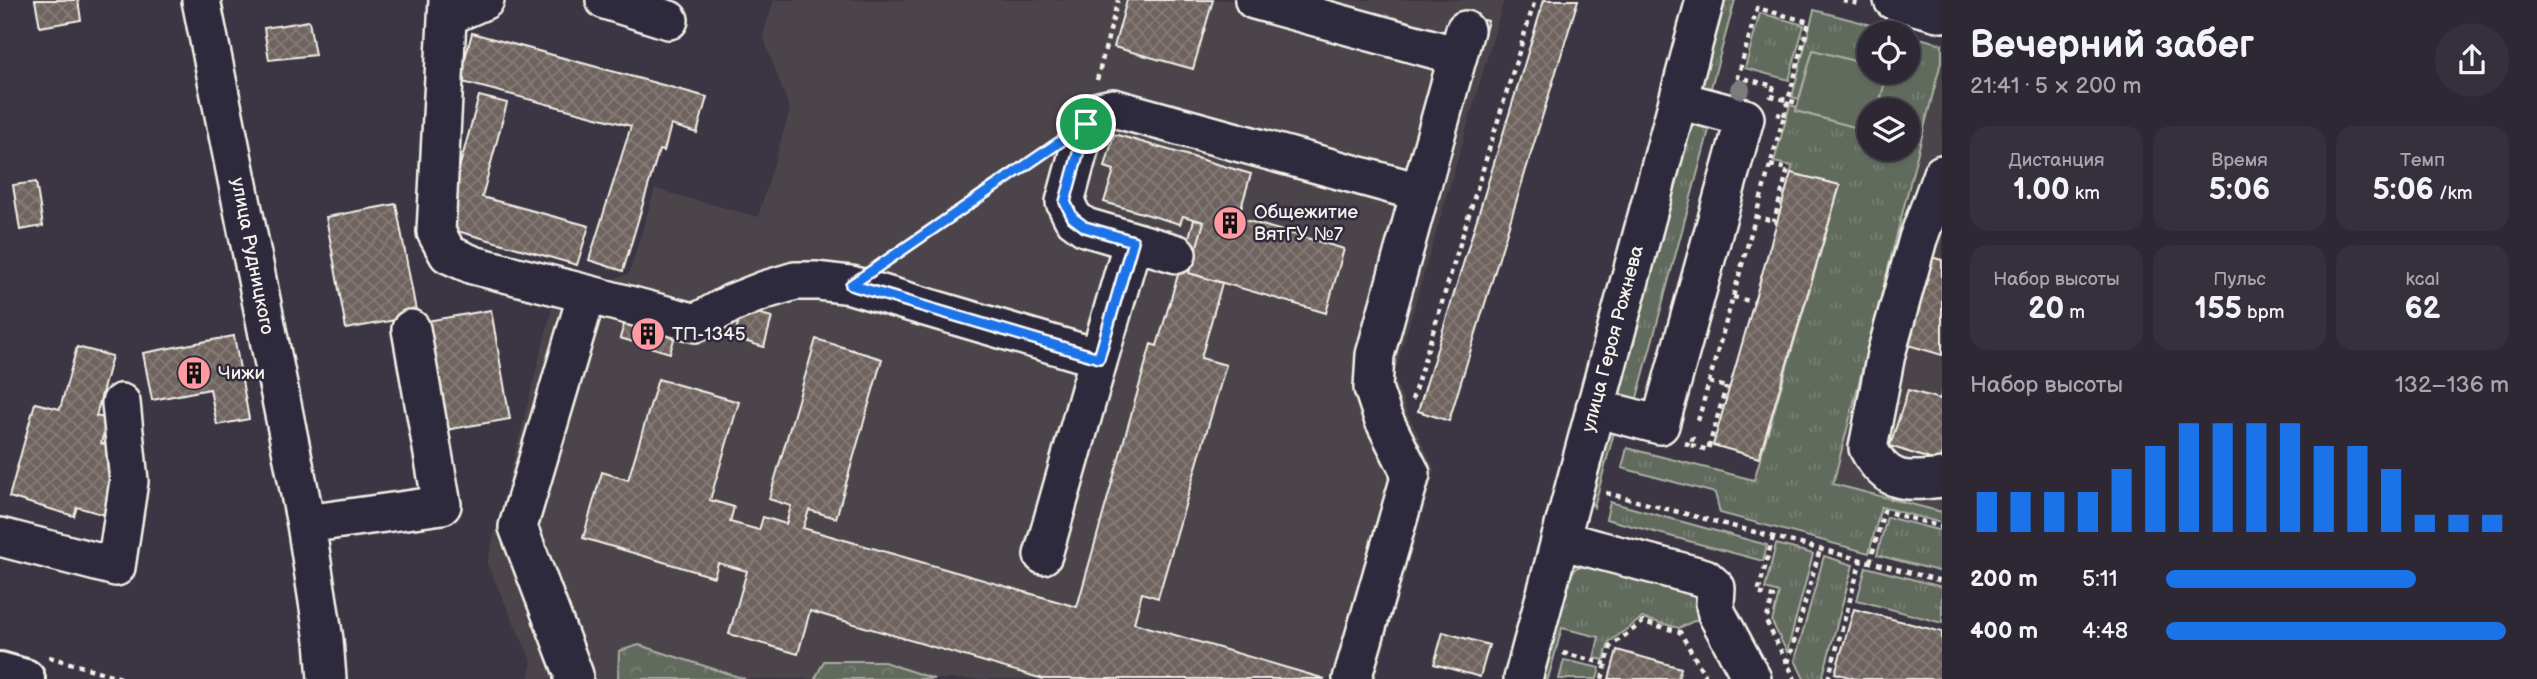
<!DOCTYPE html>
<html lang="ru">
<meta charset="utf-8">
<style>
:root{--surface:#2d2833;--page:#35303b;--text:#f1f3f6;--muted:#a7a6ac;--line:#48444e;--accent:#1a73e8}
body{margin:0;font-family:"Balsamiq Sans",sans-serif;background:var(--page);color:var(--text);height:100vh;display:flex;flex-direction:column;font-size:26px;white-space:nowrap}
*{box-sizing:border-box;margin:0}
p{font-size:23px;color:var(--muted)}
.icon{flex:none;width:38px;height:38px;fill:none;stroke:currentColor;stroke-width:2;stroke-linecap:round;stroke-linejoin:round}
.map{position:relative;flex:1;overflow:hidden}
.side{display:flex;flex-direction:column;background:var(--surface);width:595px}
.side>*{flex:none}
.buttons{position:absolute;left:1857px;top:21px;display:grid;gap:14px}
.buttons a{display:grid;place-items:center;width:63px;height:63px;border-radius:50%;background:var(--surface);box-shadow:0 2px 5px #0004,0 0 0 2px var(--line);font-size:35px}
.pin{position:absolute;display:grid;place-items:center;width:60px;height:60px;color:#fff;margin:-30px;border:4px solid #fff;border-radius:50%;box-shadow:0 2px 7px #0007}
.round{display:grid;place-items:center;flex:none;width:74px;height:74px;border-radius:37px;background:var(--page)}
.overview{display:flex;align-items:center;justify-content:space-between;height:119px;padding:0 28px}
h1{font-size:38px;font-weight:700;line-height:52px}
.figures{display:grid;grid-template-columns:repeat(3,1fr);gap:10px;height:119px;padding:7px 28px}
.figures div{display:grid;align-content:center;border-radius:18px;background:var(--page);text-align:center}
.figures b{font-size:30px;font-weight:700}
.figures small{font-size:19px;font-weight:400}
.figures p{font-size:19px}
.chart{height:196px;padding:14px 28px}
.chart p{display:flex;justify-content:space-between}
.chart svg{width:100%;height:126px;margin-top:7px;stroke:var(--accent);stroke-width:6}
ul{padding:0 28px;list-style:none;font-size:23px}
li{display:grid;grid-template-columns:112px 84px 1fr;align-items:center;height:52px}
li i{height:18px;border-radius:9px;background:var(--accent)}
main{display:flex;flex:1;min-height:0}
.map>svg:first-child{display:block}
</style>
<main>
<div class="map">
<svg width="1942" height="679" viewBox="0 0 1942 679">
<defs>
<pattern id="grass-tufts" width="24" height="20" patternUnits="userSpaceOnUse" patternTransform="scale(1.75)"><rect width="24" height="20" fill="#616a5d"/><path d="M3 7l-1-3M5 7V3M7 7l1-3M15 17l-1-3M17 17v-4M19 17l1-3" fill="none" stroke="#788074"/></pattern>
<pattern id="forest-crowns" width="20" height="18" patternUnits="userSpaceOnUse" patternTransform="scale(1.75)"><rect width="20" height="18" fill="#616a5d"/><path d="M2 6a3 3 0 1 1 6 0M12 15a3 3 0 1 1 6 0" fill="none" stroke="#788074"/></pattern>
<pattern id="building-cross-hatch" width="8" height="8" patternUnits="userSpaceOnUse" patternTransform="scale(1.75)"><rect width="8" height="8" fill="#6f645f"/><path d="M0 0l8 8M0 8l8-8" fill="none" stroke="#847b76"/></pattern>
</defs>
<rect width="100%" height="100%" fill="#3c3644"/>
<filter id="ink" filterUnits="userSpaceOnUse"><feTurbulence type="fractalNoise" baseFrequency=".0143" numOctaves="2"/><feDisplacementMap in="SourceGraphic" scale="14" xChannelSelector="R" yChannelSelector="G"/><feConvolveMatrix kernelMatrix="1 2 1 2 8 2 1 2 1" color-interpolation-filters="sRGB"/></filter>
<g filter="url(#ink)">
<!-- built -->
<path fill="#4b444c" d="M774 0H1504L1394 376 1408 414 1435 470 1375 679H528L532 662 487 564 555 297 629 274 655 189 758 217 790 110 763 36Z
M1941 61 1942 62V512L1833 485Z"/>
<!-- grass -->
<path fill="url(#grass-tufts)" stroke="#aaaea2" stroke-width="2" d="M1725 0H1735L1709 95 1704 92 1701 82Z
M1814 10 1902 33H1869V65L1813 50 1799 99 1792 97Z
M1760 13 1804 25 1789 80 1745 68Z
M1908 35 1942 44V58L1833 484 1942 512V523L1881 507 1869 553 1720 513 1715 493 1622 468 1627 448 1754 480 1840 186 1791 173 1792 166 1774 162 1790 105 1797 107 1796 111 1869 131V149H1908V110H1877L1888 72H1908Z
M1697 118 1712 119 1634 409 1622 405 1617 394 1691 125Z
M1616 425 1594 507 1588 498 1606 431Z
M1610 502 1767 545 1763 561 1606 519Z
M1887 517 1942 531V572L1877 555Z
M1776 544 1813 554 1787 652 1772 622 1779 593 1765 589Z
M1824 556 1853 565 1822 679H1804L1795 660Z
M1577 567H1586L1715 601 1716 611 1679 628 1642 618 1609 642 1604 660 1594 658 1599 637 1562 628 1548 679H1543L1571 574Z
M1866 567 1942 587V623L1857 600Z
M1564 660 1600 668 1597 679H1559Z"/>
<!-- forest -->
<path fill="url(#forest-crowns)" stroke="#aaaea2" stroke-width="2" d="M639 645 745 679H618L619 651Z
M824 661H881L934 679H815Z"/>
<!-- pitch -->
<path fill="#616a5d" stroke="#aaaea2" stroke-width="2" d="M1813 50 1869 65V72H1888L1877 110H1869V131L1796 111Z"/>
<!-- building -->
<path fill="url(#building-cross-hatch)" stroke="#f4f1e8" stroke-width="2" d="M35 0H78L81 20 40 27Z
M1127 0H1213L1193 69 1114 47Z
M1544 0H1578L1449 421 1418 411Z
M1476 18 1488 21 1480 48 1469 45Z
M309 21 315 55 269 60 264 28Z
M472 33 707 97 697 133 671 125 664 151 659 150 623 271 589 260 631 126 459 81Z
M479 96 507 103 482 197 589 226 577 265 443 227Z
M1114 134 1251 174 1238 218 1344 249 1326 313 1189 273 1204 222 1183 216 1180 224 1104 202 1114 170 1105 167Z
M1791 173 1840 185 1759 458 1713 445Z
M36 182 43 226 20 230 13 185Z
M396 204 417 316 346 329 326 217Z
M1194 220 1204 222 1189 273 1222 283 1201 358 1226 365 1158 598 1142 593 1134 623 1325 679H1043L810 611 798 654 729 634 747 571 718 563 714 577 583 538 602 472 628 480 658 379 739 402 710 500 734 507 730 522 759 530 763 517 786 524 791 506 769 499 816 339 882 359 836 518 809 510 803 528 1077 607 1151 344 1157 346Z
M1931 257 1942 260V355L1905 344Z
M742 309 772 317 764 347 734 338Z
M491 310 510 419 439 431 421 322Z
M627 314 677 329 670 353 620 338Z
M234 336 249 419 217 425 210 389 152 400 143 353Z
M77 347 112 356 96 416 108 419 101 443 111 446 107 465 117 468 105 515 77 507 74 516 9 497 35 403 60 409Z
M1908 390 1940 399 1942 391V463L1890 446Z
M1854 609 1942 632V679H1856L1835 673Z
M1443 632 1489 645 1480 677 1434 664Z
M1617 650 1681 668 1678 679H1609Z"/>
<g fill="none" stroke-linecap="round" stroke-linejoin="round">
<!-- minor casing -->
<g stroke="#f4f1e8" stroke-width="42">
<path id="minor" d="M201 0 306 524 324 640 327 679
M448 0 436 232 448 254 473 265 587 294 518 527 574 675 573 679
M605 0 669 20
M1254 0 1458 56
M1893 0 1942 13
M448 16 485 0
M1942 174 1918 239 1886 354 1868 448C1887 485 1906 482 1942 478
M1177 254 1085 227 1073 218 1065 202 1086 124 1099 111 1113 108 1419 192
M587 294 696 323 732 303 765 290 795 281H817L851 285 1099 358 1133 241
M1595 408 1660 425 1745 118 1678 100
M306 524 442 505 411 329
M0 537 116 567 129 481 121 403
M1560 540 1705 578 1716 588 1715 605 1717 614 1752 679
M1043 555 1099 358
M1352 679 1411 474 1383 418 1373 388 1375 355 1465 30
M1523 679 1705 0"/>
</g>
<!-- major casing -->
<g stroke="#f4f1e8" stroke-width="44">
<path id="major" d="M0 672 25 679"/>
</g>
<!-- path -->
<path stroke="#f4f1e8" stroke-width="4.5" stroke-dasharray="5 5" stroke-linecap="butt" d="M1843 0 1862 5
M1097 80 1118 0
M1784 116 1809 22 1757 8 1738 77 1774 86 1771 96 1798 103
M1770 165 1788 169 1774 221
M1755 216 1777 222
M884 263 1044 153
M1733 297 1754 302
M1709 382 1729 388
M1412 400 1535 0
M1698 421 1784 116 1777 114
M1685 443 1691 445 1694 432
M1691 445 1708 450 1726 387
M1606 493 1942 581
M1773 537 1758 593 1773 597 1766 621 1795 679
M1870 562 1884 511 1942 527
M1563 653 1606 664
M49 657 125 679
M1788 663 1820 549
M1602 679 1611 646 1643 622 1680 632 1707 679
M1828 679 1861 560"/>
<!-- minor -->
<use href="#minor" stroke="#2f2a3d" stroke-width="37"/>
<!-- major -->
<use href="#major" stroke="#2f2a3d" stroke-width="38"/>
</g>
<!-- trees -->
<circle fill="#7d7b7c" cx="1740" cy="89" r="10"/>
</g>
<g fill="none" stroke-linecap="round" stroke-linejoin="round" filter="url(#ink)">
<!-- route casing -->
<g stroke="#fff" stroke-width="14">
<path id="route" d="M1086 124 1065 202 1073 218 1085 227 1133 241 1099 358 851 285Z"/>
</g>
<!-- route -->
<use href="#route" stroke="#1a73e8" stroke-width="9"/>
</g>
<!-- icons -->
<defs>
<g id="building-disc" transform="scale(1.75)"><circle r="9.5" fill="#ff9aa2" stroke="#2f2a3d"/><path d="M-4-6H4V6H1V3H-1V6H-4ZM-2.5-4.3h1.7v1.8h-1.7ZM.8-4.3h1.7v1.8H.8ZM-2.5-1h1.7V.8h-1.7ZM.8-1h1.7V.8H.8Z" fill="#111"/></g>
</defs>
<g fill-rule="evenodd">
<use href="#building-disc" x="1230" y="223"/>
<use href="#building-disc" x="648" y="334"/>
<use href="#building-disc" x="194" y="373"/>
</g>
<g text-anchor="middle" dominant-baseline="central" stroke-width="5" stroke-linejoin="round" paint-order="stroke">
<!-- poi labels -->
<g font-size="19" fill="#f4f1e8" stroke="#2f2a3d" text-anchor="start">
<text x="1254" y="212">Общежитие<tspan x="1254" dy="22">ВятГУ №7</tspan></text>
<text x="672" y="334">ТП-1345</text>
<text x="218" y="373">Чижи</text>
</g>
<!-- street labels -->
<g font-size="19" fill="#f4f1e8" stroke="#2f2a3d">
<text transform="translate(252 256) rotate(79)">улица Рудницкого</text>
<text transform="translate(1613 339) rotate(-75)">улица Героя Рожнева</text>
</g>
</g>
</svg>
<div class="buttons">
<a><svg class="icon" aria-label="locate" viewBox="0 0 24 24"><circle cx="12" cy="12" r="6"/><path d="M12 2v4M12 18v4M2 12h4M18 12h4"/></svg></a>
<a><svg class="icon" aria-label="layers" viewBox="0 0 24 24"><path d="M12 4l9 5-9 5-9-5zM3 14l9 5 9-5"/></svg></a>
</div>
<div class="pin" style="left:1086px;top:124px;background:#1e9e55"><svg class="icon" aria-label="arrive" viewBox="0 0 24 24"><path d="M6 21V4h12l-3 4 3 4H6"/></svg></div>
</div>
<section class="side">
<div class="overview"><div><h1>Вечерний забег</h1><p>21:41 · 5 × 200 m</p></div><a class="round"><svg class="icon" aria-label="share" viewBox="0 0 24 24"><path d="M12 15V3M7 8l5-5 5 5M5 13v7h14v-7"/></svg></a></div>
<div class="figures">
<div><p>Дистанция</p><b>1.00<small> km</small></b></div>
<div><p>Время</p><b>5:06</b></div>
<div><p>Темп</p><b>5:06<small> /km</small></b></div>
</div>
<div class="figures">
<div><p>Набор высоты</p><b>20<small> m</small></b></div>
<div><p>Пульс</p><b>155<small> bpm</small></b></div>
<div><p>kcal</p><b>62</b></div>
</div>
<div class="chart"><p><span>Набор высоты</span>132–136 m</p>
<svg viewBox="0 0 160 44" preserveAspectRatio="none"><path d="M5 44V30M15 44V30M25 44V30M35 44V30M45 44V22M55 44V14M65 44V6M75 44V6M85 44V6M95 44V6M105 44V14M115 44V14M125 44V22M135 44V38M145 44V38M155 44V38"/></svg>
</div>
<ul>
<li><b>200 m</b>5:11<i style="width:73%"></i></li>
<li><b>400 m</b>4:48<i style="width:99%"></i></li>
</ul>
</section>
</main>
